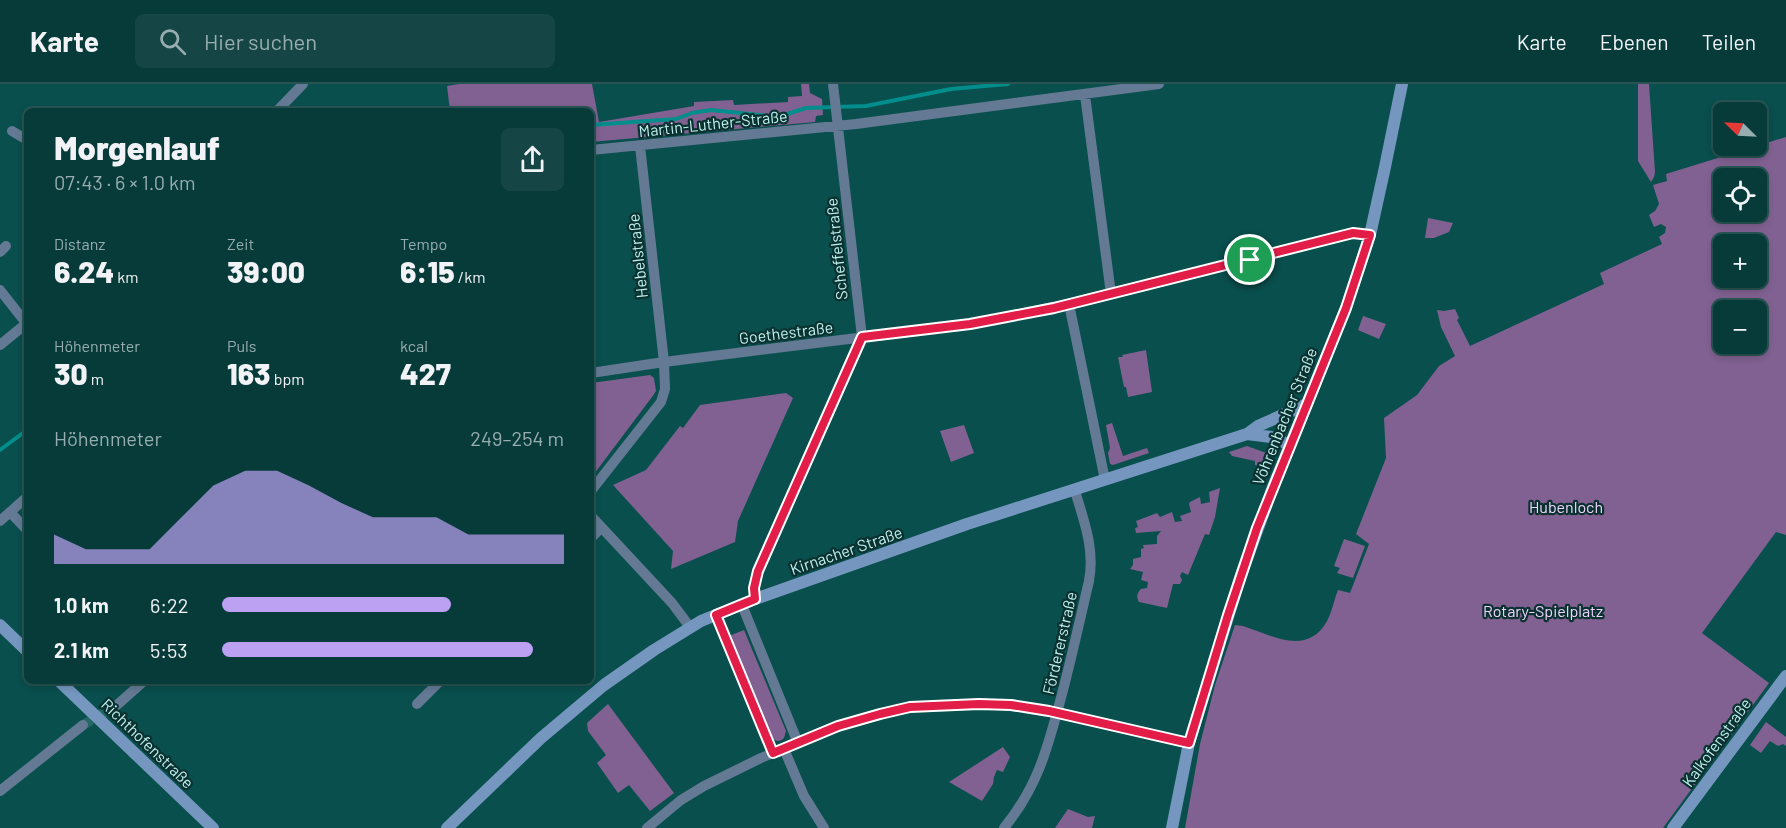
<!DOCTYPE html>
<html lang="de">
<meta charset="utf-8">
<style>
:root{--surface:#073b3a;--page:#154645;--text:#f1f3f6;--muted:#98adaf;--line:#285554;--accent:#bca0f2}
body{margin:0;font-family:Barlow,sans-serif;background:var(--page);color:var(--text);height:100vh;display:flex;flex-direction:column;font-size:22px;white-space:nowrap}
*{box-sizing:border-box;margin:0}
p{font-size:20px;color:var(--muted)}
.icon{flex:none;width:33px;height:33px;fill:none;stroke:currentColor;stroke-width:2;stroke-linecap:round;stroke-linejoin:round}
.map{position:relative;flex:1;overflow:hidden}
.drawer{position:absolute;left:24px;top:24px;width:570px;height:576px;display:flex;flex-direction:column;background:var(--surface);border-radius:9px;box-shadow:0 3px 9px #0003,0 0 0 2px var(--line)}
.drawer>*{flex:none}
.needle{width:39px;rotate:294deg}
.controls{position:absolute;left:1713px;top:18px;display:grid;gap:12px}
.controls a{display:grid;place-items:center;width:54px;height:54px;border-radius:9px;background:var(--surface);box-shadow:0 3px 9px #0003,0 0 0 2px var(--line);font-size:30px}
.pin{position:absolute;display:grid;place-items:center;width:51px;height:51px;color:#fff;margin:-26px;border:3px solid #fff;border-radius:50%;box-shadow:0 2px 6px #0007}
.round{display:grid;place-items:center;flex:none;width:63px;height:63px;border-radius:9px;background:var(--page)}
.headline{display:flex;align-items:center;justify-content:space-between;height:102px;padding:0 30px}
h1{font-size:33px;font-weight:800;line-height:45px}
.stats{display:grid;grid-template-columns:repeat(3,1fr);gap:9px;height:102px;padding:6px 30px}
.stats div{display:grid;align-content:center}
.stats b{font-size:30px;font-weight:800}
.stats small{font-size:16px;font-weight:400}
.stats p{font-size:16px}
.chart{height:168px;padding:12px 30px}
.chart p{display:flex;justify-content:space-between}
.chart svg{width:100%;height:108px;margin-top:6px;fill:var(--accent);opacity:.7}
ul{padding:0 30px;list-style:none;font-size:20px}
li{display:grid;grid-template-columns:96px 72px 1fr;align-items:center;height:45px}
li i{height:15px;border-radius:8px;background:var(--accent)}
header{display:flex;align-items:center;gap:36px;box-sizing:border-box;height:84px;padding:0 30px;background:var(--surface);border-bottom:2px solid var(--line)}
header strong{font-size:28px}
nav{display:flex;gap:33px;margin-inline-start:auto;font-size:21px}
.search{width:420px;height:54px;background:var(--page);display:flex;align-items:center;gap:15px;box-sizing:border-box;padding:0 21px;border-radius:9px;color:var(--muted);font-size:22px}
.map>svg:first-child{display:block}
</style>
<header>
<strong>Karte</strong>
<div class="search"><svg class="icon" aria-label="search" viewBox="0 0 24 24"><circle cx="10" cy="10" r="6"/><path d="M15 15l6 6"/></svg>Hier suchen</div>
<nav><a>Karte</a><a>Ebenen</a><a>Teilen</a></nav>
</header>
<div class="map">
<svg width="1786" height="744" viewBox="0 0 1786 744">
<rect width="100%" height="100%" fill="#094f4d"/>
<!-- green -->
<path fill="#806191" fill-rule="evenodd" d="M459 0H592L599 38 694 22V18L733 16 734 21 788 18V13L802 12 801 0H809L810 9 822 15 823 31 816 32 815 38 591 58V27H450L447 2Z
M1638 0H1649L1655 88 1654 93 1651 98 1638 77Z
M1786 53V451L1776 448 1702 549 1769 599 1663 744H1185L1200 660 1215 601 1235 541 1243 542C1271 551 1307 573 1327 537 1332 528 1334 516 1338 506L1350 509 1369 460 1356 450 1386 374 1384 334 1417 311 1439 282 1455 272 1441 243 1437 226 1444 227 1455 225 1459 234 1457 236 1470 262 1604 200 1600 189 1662 160 1659 153 1665 149 1666 143 1661 140 1654 143 1649 131 1655 127 1659 120 1653 101 1667 97 1666 90ZM1724 94H1756V128H1724ZM1756 160V194H1724V160ZM1724 226H1756V260H1724Z
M1428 134 1453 139 1449 148 1434 154H1425Z
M1363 232 1386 240 1379 255 1358 246Z
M1146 266 1152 308 1128 313 1126 303H1124L1118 273H1123L1122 271Z
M650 291 654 294 656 307 652 313 591 394V299Z
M786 309 793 314 738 437 735 458 671 485 673 467 613 401 646 386 680 342 683 344 700 321Z
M1112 339 1123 372 1147 364 1149 369 1113 381 1110 380 1108 369 1110 364 1106 341Z
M964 341 974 369 951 378 940 347Z
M1247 362 1269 370 1264 383 1255 381V377L1232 372 1229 368Z
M1220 404 1215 433 1209 451 1205 450 1188 491 1182 488 1180 492 1182 496 1180 500H1173L1167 524 1139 518C1136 513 1137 509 1141 505L1147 504 1148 498 1141 496 1143 488 1130 485 1133 481V475L1141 473V465L1144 464 1143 461 1157 460V452L1161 447 1136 449 1135 444 1138 443 1136 437 1157 429 1160 433 1172 428 1175 438 1182 437 1180 432 1191 428 1189 420 1190 418 1200 413 1201 420 1210 418 1209 408Z
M1344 455 1365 462 1353 494 1337 489 1340 484 1334 482Z
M744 546 786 647 784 654C780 658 775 658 772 653L729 552Z
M608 620 674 709 650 727 629 701 618 709 597 679 606 671 588 647 587 639Z
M1766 638 1786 653V662L1783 660 1778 662 1770 657 1761 669 1750 661Z
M1003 663 1010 673 1003 688 997 686 994 693 993 700 982 717 949 698Z
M1068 725 1088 733 1095 732 1092 744H1055Z"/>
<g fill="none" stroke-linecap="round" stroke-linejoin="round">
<!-- stream -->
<path stroke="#008d8b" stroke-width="4" d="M591 41 676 35 692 29 711 26 778 33 806 24 866 22 951 5 1008 0
M0 366 27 346"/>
<!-- street-tunnel -->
<path stroke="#246765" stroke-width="10" stroke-dasharray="10 5" stroke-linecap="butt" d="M83 641 117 621"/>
<!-- street -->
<path stroke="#647a94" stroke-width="10" d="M1085 11 1111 210
M277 27 303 0
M12 47 27 56
M591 66 856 40 1159 0
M0 168 6 162
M0 206 26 239
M1069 220 1105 396
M0 261 27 239
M591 289 664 278 970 240 1097 214 1353 149 1370 151
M591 407 661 318 665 305 664 278 640 62
M10 428 27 446
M591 432 672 519 690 543
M0 437 27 413
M591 454 601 444
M755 515 754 504 758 487 862 253 833 0
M742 521 798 659
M716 531 773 669
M417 620 440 597
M117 621 144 597
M784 665 804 712 824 744
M0 707 83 641
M647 744 681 716 704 702 761 674 838 642 910 623 979 620 1011 621 1057 628 1189 659
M1004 744C1039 701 1048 662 1062 610 1072 572 1080 535 1089 497 1095 465 1084 437 1075 407"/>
<!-- secondary -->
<path stroke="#7597bf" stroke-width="12" d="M1247 350 1271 353 1290 361
M0 541 27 567
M59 597 213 744
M447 744 541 654 604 601 654 566 701 537 755 515 967 440 1247 350 1258 342 1307 320
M1172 744 1189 659 1241 491 1273 403 1346 224 1370 151 1385 83 1402 0
M1673 744 1786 592"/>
</g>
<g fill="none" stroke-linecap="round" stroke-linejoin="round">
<!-- route casing -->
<g stroke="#fff" stroke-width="12">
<path id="route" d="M1353 149 1370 151 1346 224 1257 444 1228 531 1189 659 1049 627 1011 621 979 620 910 623 880 630 838 642 773 669 716 531 755 515 754 504 758 487 862 253 970 240 1054 224Z"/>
</g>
<!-- route -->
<use href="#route" stroke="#e11d48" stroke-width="8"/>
</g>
<g text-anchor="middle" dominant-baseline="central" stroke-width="4.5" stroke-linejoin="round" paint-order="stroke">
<!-- street labels -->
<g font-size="16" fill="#bef1ef" stroke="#0b3130">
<text transform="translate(713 39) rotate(-6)">Martin-Luther-Straße</text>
<text transform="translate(836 165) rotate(-96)">Scheffelstraße</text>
<text transform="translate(637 172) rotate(-96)">Hebelstraße</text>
<text transform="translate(786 248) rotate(-7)">Goethestraße</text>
<text transform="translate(1284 332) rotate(-68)">Vöhrenbacher Straße</text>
<text transform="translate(846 466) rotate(-19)">Kirnacher Straße</text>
<text transform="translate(1059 559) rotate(-77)">Fördererstraße</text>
<text transform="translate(1716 658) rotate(-54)">Kalkofenstraße</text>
<text transform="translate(148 659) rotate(44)">Richthofenstraße</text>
</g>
<!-- park labels -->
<g font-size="16" fill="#efd5fe" stroke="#0b3130">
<text x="1566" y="422">Hubenloch</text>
<text x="1543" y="526">Rotary-Spielplatz</text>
</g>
</g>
</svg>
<div class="controls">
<a><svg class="needle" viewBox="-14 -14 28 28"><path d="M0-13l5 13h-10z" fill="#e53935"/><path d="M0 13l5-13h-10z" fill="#98adaf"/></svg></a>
<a><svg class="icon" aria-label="locate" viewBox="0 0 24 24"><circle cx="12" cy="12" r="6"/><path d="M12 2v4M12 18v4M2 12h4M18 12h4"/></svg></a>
<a>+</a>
<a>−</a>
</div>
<div class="pin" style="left:1250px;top:176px;background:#1e9e55"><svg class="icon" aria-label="arrive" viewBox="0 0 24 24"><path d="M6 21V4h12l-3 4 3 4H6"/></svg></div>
<section class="drawer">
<div class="headline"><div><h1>Morgenlauf</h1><p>07:43 · 6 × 1.0 km</p></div><a class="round"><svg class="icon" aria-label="share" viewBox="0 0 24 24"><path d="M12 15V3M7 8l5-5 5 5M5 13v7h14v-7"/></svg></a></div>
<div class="stats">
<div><p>Distanz</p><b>6.24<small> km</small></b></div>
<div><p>Zeit</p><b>39:00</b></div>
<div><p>Tempo</p><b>6:15<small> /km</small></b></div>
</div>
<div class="stats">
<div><p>Höhenmeter</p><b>30<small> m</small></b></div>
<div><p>Puls</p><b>163<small> bpm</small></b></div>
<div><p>kcal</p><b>427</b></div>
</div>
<div class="chart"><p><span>Höhenmeter</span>249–254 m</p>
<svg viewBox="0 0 160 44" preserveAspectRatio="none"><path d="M0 44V32L10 38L20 38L30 38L40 25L50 12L60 6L70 6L80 12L90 19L100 25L110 25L120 25L130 32L140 32L150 32L160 32V44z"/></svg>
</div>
<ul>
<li><b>1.0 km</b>6:22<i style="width:67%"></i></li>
<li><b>2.1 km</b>5:53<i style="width:91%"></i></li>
</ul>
</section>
</div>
